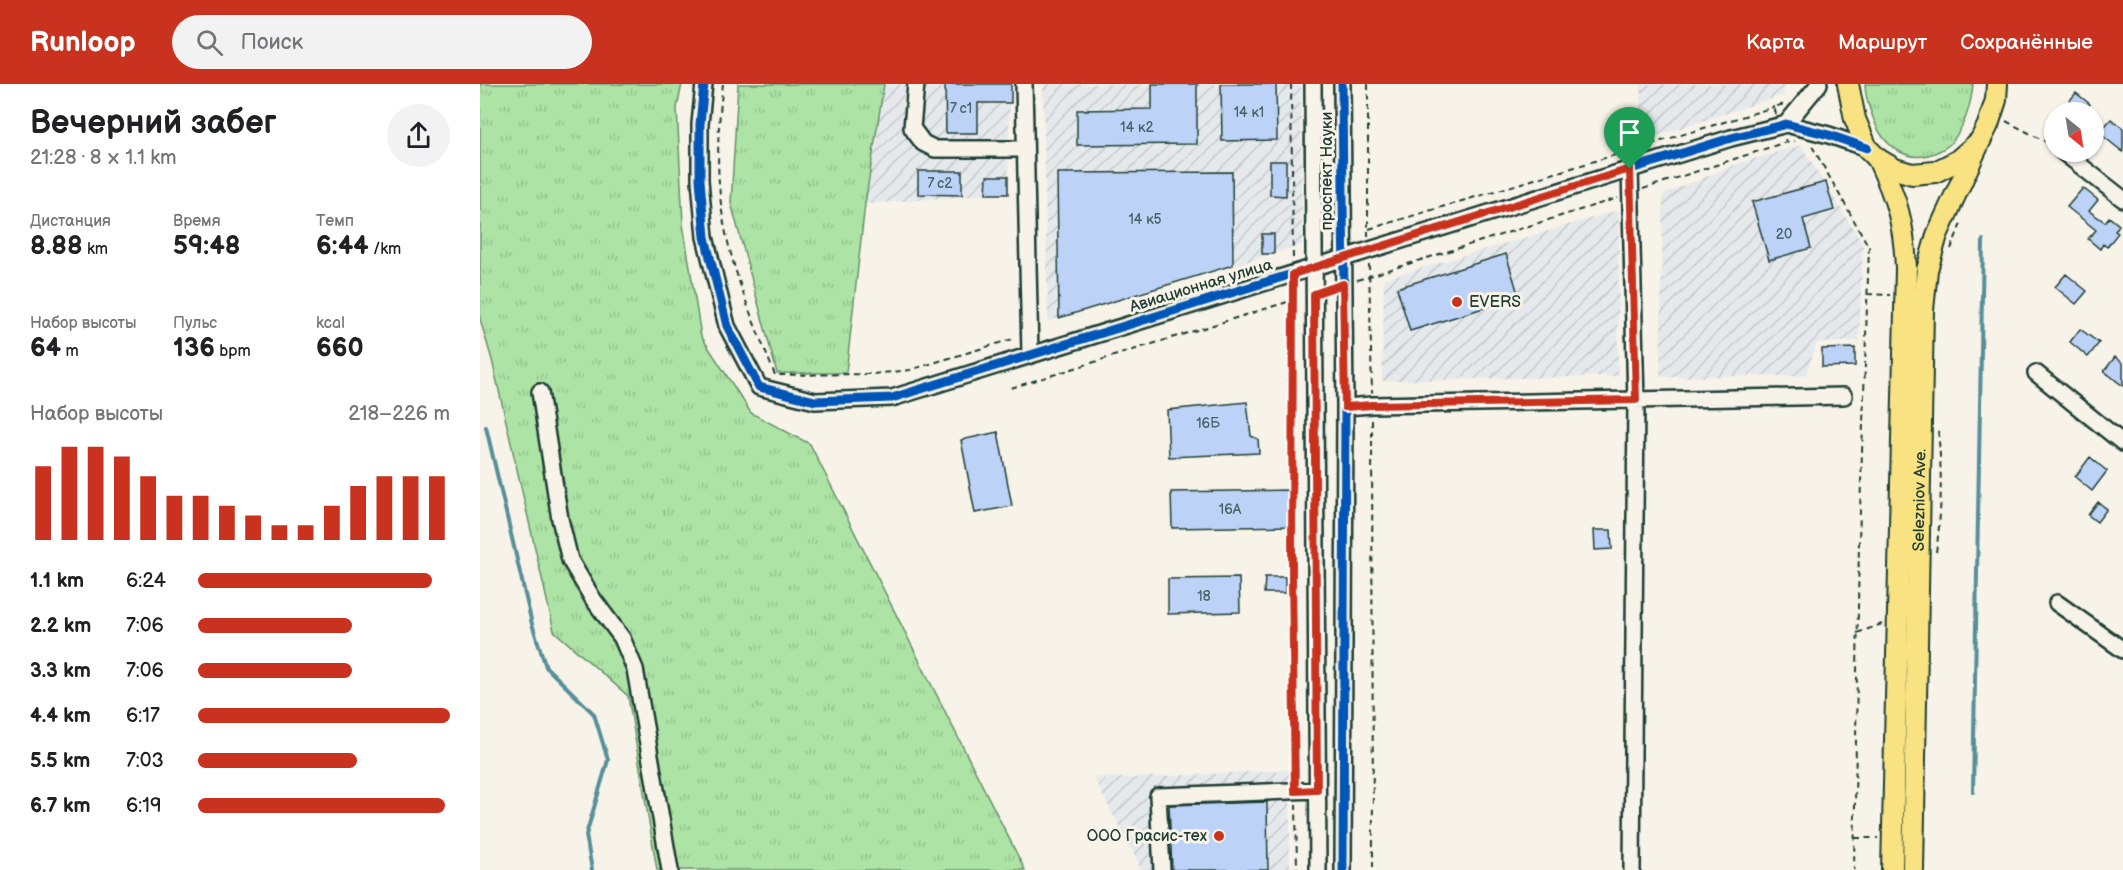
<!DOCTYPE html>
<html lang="ru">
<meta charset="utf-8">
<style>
:root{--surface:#fff;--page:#f2f2f2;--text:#202124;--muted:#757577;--accent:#c8321e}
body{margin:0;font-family:"Balsamiq Sans",sans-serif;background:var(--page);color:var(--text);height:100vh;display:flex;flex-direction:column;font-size:22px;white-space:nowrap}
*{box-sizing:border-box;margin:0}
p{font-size:20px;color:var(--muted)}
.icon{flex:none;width:33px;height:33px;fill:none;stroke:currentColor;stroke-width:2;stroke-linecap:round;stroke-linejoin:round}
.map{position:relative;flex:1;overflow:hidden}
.panel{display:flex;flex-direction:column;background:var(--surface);width:480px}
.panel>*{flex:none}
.needle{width:39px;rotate:150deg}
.fabs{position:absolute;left:1564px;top:18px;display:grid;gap:12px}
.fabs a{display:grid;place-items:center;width:60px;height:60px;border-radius:50%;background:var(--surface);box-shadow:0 2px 4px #0004;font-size:30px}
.pin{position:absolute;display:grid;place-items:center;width:51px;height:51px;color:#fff;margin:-62px -26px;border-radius:50% 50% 50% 0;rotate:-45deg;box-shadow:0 0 6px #0007}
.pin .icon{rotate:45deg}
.round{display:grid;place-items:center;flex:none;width:63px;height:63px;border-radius:32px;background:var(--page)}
.overview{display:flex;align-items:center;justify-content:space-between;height:102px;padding:0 30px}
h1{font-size:33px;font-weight:800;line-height:45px}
.stats{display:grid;grid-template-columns:repeat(3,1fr);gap:9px;height:102px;padding:6px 30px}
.stats div{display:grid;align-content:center}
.stats b{font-size:26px;font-weight:800}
.stats small{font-size:16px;font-weight:400}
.stats p{font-size:16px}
.chart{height:168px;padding:12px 30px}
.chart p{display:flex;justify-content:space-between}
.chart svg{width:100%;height:108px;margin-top:6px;stroke:var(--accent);stroke-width:6}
ul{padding:0 30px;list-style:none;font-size:20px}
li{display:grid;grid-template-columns:96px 72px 1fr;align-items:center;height:45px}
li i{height:15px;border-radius:8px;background:var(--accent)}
header{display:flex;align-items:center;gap:36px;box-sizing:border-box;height:84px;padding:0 30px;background:var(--accent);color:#fff}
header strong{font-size:28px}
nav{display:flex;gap:33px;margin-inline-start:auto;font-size:21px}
.search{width:420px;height:54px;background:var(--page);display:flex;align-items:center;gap:15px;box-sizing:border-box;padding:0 21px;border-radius:33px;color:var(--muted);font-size:22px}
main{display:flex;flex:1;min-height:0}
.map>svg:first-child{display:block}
</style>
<header>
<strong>Runloop</strong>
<div class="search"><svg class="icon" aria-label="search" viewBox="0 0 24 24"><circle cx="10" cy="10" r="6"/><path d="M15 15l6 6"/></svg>Поиск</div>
<nav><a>Карта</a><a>Маршрут</a><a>Сохранённые</a></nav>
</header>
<main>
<section class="panel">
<div class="overview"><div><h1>Вечерний забег</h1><p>21:28 · 8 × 1.1 km</p></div><a class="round"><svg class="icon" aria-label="share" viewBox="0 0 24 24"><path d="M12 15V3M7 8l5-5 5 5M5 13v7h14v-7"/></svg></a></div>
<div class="stats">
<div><p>Дистанция</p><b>8.88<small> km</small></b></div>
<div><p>Время</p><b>59:48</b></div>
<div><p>Темп</p><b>6:44<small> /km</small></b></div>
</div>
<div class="stats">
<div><p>Набор высоты</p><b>64<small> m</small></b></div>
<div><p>Пульс</p><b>136<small> bpm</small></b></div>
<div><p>kcal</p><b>660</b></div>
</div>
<div class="chart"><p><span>Набор высоты</span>218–226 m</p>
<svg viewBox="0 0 160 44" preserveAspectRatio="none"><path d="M5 44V14M15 44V6M25 44V6M35 44V10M45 44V18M55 44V26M65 44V26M75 44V30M85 44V34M95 44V38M105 44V38M115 44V30M125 44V22M135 44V18M145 44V18M155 44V18"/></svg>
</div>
<ul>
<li><b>1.1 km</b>6:24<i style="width:93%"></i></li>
<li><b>2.2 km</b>7:06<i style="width:61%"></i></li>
<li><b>3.3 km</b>7:06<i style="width:61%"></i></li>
<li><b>4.4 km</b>6:17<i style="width:100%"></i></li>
<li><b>5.5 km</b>7:03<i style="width:63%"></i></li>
<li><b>6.7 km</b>6:19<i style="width:98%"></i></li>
</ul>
</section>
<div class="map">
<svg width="1643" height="786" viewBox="0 0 1643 786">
<defs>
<pattern id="industrial-furrows" width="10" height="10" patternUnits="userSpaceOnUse" patternTransform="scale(1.5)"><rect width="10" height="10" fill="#e6e9ec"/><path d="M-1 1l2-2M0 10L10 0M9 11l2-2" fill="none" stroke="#c5c9cb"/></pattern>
<pattern id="grass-tufts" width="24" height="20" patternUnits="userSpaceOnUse" patternTransform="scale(1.5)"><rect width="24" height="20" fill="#ade3a5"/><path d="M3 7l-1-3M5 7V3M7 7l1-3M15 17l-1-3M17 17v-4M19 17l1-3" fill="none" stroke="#94c48f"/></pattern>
</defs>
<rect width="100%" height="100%" fill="#f7f3e8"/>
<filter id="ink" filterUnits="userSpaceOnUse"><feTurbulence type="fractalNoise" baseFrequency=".0167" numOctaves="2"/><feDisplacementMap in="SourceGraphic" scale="12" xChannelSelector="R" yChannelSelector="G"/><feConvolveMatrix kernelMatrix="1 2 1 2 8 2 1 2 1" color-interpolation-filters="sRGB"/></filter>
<g filter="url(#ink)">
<!-- industrial -->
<path fill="url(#industrial-furrows)" d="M404 0H530L528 109 385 120Z
M563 0H821L822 161 568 237Z
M1161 0H1305L1303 11 1160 57Z
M1321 61 1383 160 1379 257 1337 259 1325 292 1180 293 1183 110 1260 79Z
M1139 126 1138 292 902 297 904 195Z
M810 686V786H660L658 778 613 693 648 694Z"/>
<!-- grass -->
<path fill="url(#grass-tufts)" stroke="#66906c" stroke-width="1.5" d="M0 0H202L197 24 203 140 221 252 271 329 330 360 545 786H177L148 612 74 547 12 276 0 235Z
M258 0H404L385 120 366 289H297L251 119Z
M1385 0H1493C1491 21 1484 44 1470 60 1467 63 1463 65 1459 67 1429 82 1404 63 1394 36 1389 24 1385 13 1385 0Z"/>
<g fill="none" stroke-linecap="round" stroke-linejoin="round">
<!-- stream -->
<path stroke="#578f99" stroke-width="4" d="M6 343 52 540 66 583 114 630 128 676 106 751 112 786
M1493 708 1503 156"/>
</g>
<!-- building -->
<path fill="#bdd2f7" stroke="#1f3d34" stroke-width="1.5" d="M465 0H531V19H498V49H466Z
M672 0H717V60L597 61V26L672 25Z
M741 0H796L797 56 742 57Z
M1596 9 1610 20 1603 28H1594L1585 22Z
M1631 35 1643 44V68L1619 49Z
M790 77H806V112L790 111Z
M438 87H482V111L438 110Z
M752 88 753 181 579 234 577 89Z
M507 92H528V110H506Z
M1346 98 1354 126 1323 135 1331 164 1289 176 1272 118Z
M1603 104 1618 116 1609 127 1625 138 1629 133 1639 141 1635 147 1638 149 1627 163 1623 160 1620 165 1608 155 1616 146 1587 123Z
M782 150H794V170H782Z
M1026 170 1039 213 930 247 917 204Z
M1586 190 1607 207 1596 220 1575 203Z
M1600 245 1619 259 1608 273 1590 258Z
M1375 264V282L1342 283V265Z
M1635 273 1643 279V302L1624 287Z
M767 318 771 352 778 355 779 369 689 373 687 326Z
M518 348 532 422 495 429 481 356Z
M1610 373 1627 387 1612 407 1595 393Z
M809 406 810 442 692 444 691 408Z
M1618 418 1627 425 1617 438 1608 431Z
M1114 446H1131L1132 465 1115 466Z
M785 493H805V509H784Z
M759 494 760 528 688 530V495Z
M787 718 788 786H692L689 721Z"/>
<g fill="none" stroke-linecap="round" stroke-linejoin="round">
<!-- minor casing -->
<g stroke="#1f3d34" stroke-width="20">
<path id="minor" d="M224 0 220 40V96L225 153 247 242 279 303 335 317 412 314 1251 54 1299 42 1306 40 1349 51 1387 64
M436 0 432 44 443 59 455 65H545
M544 0 550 271
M833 0 838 786
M862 0 865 323 863 786
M1306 40 1339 0
M1583 68 1643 115
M1150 85 1156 317 1152 786
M1556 289 1643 359
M60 308 80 435 90 476 113 515 142 554 155 585 190 786
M865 323 892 321 1364 312
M1577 519 1643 566
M682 786 678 712 837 706"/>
</g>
<!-- major casing -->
<g stroke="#1f3d34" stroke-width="24">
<g id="major">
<path d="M1368 0 1375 35 1387 64 1398 75 1415 85 1432 90 1455 88 1477 77 1500 57 1508 41 1516 16 1517 0"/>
<path d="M1398 75C1417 116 1424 139 1426 184L1412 786"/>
<path id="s1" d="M1433 786 1443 226 1447 186 1457 151 1500 57"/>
</g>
</g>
<!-- path -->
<path stroke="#1f3d34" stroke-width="2" stroke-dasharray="6 4.5" stroke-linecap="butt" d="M243 0C238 40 236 80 241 120 248 178 273 237 295 291L393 290 430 286 536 254
M811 0 813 177
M888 0V153
M1296 30 1294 23 1305 20
M1526 37 1572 61
M1305 55 1306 58 1315 57
M1332 62 1389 163 1379 457 1374 786
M1163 105 1306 58
M889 145 1294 23
M1471 165 1482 137
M889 180 892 309
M877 196 1138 114
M813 204 812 492 815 693
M1387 210 1410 211
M531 304 820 214
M892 336 893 786
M1456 468C1462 427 1462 387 1458 346
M1377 549 1402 540
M816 720 817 786
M1375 754H1398"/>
<!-- minor -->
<use href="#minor" stroke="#f7f3e8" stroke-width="15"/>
<!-- major -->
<use href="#major" stroke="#f8e281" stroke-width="20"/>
<!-- cycleway casing -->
<g stroke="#f7f3e8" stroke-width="13">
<path id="cycleway" d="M224 0 220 40V96L225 153 247 242 279 303 335 317 412 314 1251 54 1299 42 1306 40 1349 51 1387 64
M862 0 865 323 863 786"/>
</g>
<!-- cycleway -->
<use href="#cycleway" stroke="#0057b8" stroke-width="9"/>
</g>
</g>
<g fill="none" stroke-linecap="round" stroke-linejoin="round" filter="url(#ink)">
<!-- route casing -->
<g stroke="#fff" stroke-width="12">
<path id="route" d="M1150 85 1156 316 892 321 865 323 863 200 834 210 837 706 815 707 812 492 813 190Z"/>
</g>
<!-- route -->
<use href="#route" stroke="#c8321e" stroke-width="8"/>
</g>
<!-- markers -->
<g fill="#c8321e" stroke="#f7f3e8" stroke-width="2">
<circle cx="977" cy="218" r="6"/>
<circle cx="739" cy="752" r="6"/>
</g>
<g text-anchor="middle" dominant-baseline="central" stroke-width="6" stroke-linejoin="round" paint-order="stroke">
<!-- number labels -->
<g font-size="14" fill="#466265">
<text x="481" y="24">7 с1</text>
<text x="769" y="28">14 к1</text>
<text x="657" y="43">14 к2</text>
<text x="460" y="99">7 с2</text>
<text x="665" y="135">14 к5</text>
<text x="1304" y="150">20</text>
<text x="728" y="339">16Б</text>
<text x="750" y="425">16А</text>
<text x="724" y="512">18</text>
</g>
<!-- street labels -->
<g font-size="16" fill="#1f3d34" stroke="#f7f3e8">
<text transform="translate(847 87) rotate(-90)">проспект Науки</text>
<text transform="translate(721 202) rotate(-17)">Авиационная улица</text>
<text stroke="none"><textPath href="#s1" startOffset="370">Selezniov Ave.</textPath></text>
</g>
<!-- poi labels -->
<g font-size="16" fill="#1f3d34" stroke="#f7f3e8" text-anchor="start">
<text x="989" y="218">EVERS</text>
<text x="727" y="752" text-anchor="end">ООО Грасис-тех</text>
</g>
</g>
</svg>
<div class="fabs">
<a><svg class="needle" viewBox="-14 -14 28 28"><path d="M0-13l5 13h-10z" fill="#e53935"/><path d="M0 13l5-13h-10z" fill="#757577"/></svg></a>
</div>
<div class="pin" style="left:1150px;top:85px;background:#1e9e55"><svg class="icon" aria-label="arrive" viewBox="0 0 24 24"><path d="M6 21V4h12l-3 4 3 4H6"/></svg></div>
</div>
</main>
